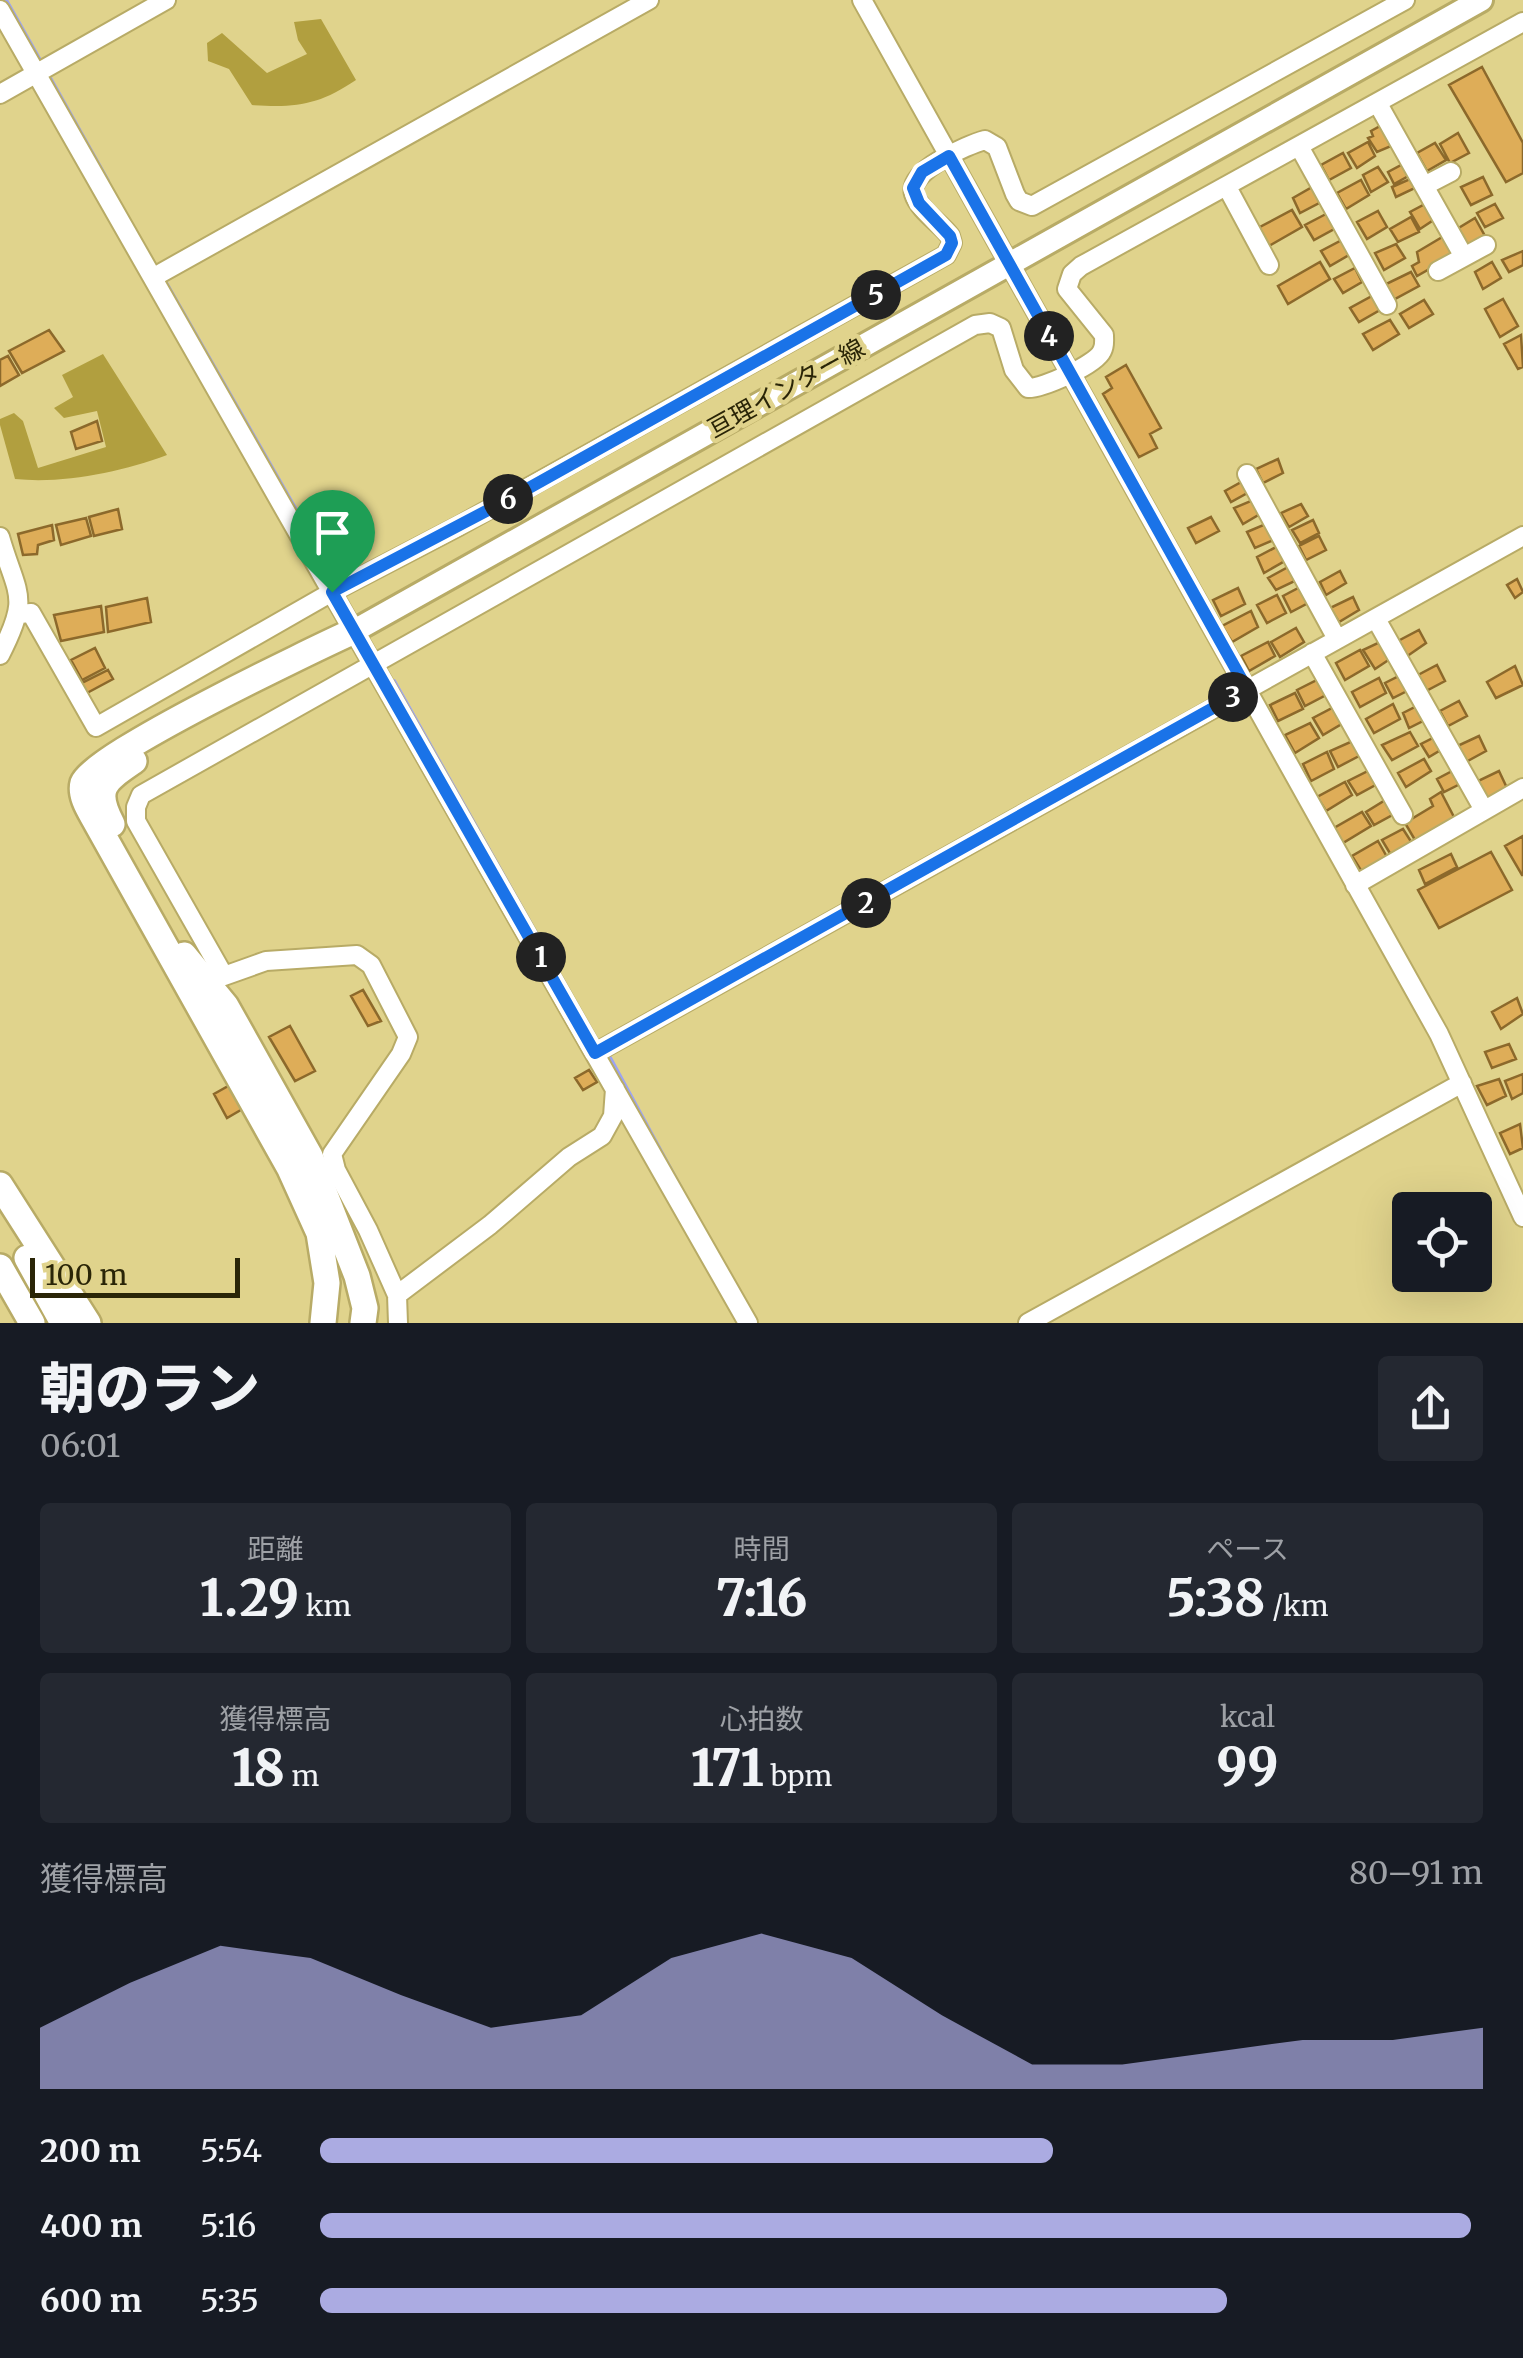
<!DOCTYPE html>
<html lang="ja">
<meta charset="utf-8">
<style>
:root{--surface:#171b24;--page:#242831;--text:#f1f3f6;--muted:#9ea1a6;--accent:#ababe2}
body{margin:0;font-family:Merriweather,"Noto Sans JP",serif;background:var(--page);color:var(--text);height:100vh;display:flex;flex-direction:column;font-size:38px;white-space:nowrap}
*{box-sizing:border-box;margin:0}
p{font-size:32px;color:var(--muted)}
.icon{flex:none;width:55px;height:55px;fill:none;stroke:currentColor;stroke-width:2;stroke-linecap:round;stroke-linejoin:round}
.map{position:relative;height:1323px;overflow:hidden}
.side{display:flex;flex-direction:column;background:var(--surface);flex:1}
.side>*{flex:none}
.fabs{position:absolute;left:1392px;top:1192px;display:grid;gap:20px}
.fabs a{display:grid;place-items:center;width:100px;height:100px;border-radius:10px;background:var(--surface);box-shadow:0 10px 40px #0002;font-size:50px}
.scale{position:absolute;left:30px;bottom:25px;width:210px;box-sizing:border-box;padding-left:10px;border:5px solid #2a2507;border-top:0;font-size:28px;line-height:35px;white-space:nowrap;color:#2a2507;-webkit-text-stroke:8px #e0d38c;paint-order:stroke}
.pin{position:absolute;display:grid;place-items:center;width:85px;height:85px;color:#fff;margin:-102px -42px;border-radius:50% 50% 50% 0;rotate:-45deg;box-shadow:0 0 10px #0007}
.pin .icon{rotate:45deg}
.km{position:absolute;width:50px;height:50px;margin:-25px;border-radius:50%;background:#222;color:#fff;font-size:28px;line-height:50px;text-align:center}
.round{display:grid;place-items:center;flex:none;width:105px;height:105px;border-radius:10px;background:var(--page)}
.summary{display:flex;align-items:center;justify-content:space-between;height:170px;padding:0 40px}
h1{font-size:55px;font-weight:800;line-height:75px}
.metrics{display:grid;grid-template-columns:repeat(3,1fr);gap:15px;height:170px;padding:10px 40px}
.metrics div{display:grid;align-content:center;border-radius:10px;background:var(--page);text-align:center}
.metrics b{font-size:50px;font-weight:800}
.metrics small{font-size:28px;font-weight:400}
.metrics p{font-size:28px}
.chart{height:280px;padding:20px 40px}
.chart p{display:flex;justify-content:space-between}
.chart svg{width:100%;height:180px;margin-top:10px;fill:var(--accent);opacity:.7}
ul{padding:0 40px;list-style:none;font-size:32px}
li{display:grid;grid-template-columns:160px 120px 1fr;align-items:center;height:75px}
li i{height:25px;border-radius:12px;background:var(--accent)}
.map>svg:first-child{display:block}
</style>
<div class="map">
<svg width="1523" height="1323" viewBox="0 0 1523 1323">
<rect width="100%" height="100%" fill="#e0d38c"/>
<!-- forest -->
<path fill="#b19f3f" d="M321 19 356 80C319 105 296 108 252 105L229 69 208 61 207 43 222 33 267 73 307 54 298 40 294 22Z
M103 354 167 455C121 472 64 484 15 479L0 425V419L14 413 23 421 38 468 106 447 97 411 64 418 54 408 73 397 62 375Z"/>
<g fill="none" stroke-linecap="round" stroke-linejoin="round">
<!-- stream -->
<path stroke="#9ba3f4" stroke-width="4" d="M6 0 41 62
M49 76 108 181
M165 281 330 569
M394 681 571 995
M609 1056 688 1201"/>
</g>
<!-- building -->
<path fill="#dead58" stroke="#8c692b" stroke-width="2.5" d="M1482 67 1523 143V173L1506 182 1449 85Z
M1384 124 1396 144 1377 152 1368 138 1373 136 1371 131Z
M1458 133 1469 153 1450 163 1440 144Z
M1368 142 1375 156 1357 168 1348 153Z
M1435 143 1446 160 1427 171 1417 153Z
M1343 153 1351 168 1329 180 1321 165Z
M1405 163 1412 174 1394 184 1388 172Z
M1378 167 1388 182 1371 192 1363 175Z
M1483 177 1492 195 1471 205 1461 187Z
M1410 179 1415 188 1396 197 1392 187Z
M1361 180 1369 195 1346 209 1337 193Z
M1314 186 1323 201 1300 213 1293 198Z
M1427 203 1435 219 1420 229 1410 212Z
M1495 204 1503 218 1485 227 1477 213Z
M1292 210 1302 227 1269 246 1258 228Z
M1378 211 1387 227 1367 239 1357 222Z
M1326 214 1336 228 1314 240 1305 225Z
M1411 217 1419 232 1398 242 1390 229Z
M1475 218 1485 236 1466 246 1457 229Z
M1444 236 1454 255 1417 276 1412 266 1419 262 1417 252Z
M1342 240 1349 255 1330 266 1321 251Z
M1396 244 1405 258 1384 270 1375 253Z
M1523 251V265L1509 272 1502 260Z
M1320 262 1330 279 1288 304 1278 286Z
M1492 262 1501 278 1483 289 1475 272Z
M1355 268 1362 282 1343 293 1334 279Z
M1411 272 1419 286 1393 300 1384 285Z
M1372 296 1380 310 1359 322 1350 308Z
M1503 299 1518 326 1500 337 1485 309Z
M1424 300 1433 314 1409 328 1400 314Z
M1390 320 1399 334 1373 350 1363 334Z
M49 330 64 351 22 373 9 351Z
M1521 335 1523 367 1518 369 1504 344Z
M8 356 19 375 0 386V360Z
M1126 365 1161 428 1150 434 1157 448 1139 457 1103 394 1112 388 1106 377Z
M97 421 102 441 76 449 71 432Z
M1278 459 1283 473 1263 483 1256 469Z
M1245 480 1251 491 1231 502 1225 491Z
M1253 500 1260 514 1243 524 1234 508Z
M1301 504 1308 516 1289 527 1281 513Z
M118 509 122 529 94 536 89 517Z
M1211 517 1219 531 1196 543 1188 528Z
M86 518 91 536 61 545 56 525Z
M1313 520 1319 533 1300 543 1292 530Z
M1268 523 1276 539 1255 548 1247 532Z
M52 525 54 540 38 545 37 554 23 555 18 534Z
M1319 536 1326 550 1306 560 1299 546Z
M1282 544 1290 558 1264 573 1257 557Z
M1290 566 1297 580 1276 590 1268 578Z
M1340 571 1346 583 1326 595 1320 582Z
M1517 579 1523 592 1515 598 1507 585Z
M1304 585 1312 601 1291 612 1283 596Z
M1238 588 1245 604 1221 616 1213 600Z
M1277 595 1286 613 1267 623 1257 605Z
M1353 597 1359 610 1339 622 1330 608Z
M147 598 151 622 108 632 106 607Z
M101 606 104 632 61 641 54 615Z
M1251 611 1258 627 1232 642 1222 626Z
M1296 628 1304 642 1280 657 1271 642Z
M1419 630 1426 643 1406 657 1398 641Z
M1382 641 1393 657 1375 669 1363 650Z
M1268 642 1275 656 1249 671 1241 656Z
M95 648 105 668 82 680 71 660Z
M1360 650 1369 666 1345 680 1336 663Z
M1437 665 1445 681 1426 691 1418 675Z
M1515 666 1523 685 1496 698 1487 682Z
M108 670 113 679 87 693 80 684Z
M1403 674 1411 689 1393 698 1385 683Z
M1379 678 1386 693 1360 707 1352 692Z
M1319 679 1328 694 1305 706 1297 690Z
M1295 693 1303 709 1278 721 1270 705Z
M1459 701 1467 716 1448 726 1440 711Z
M1393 704 1400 719 1374 733 1366 719Z
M1419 705 1427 719 1409 728 1403 713Z
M1336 706 1345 722 1323 735 1313 718Z
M1310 723 1319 738 1295 753 1285 735Z
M1410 732 1418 746 1392 760 1382 745Z
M1437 736 1444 748 1429 757 1421 744Z
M1479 736 1486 751 1464 763 1453 748Z
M1355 740 1361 755 1338 767 1330 751Z
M1327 752 1334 769 1311 781 1303 764Z
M1424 759 1431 771 1406 787 1398 773Z
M1374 768 1381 782 1357 795 1348 781Z
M1456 769 1462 783 1444 792 1437 779Z
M1499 771 1507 788 1488 799 1478 781Z
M1345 782 1352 795 1326 811 1317 797Z
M1441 792 1455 819 1415 840 1405 823 1433 806 1430 799Z
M1387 799 1396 813 1374 825 1366 812Z
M1362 812 1371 826 1343 843 1334 828Z
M1403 829 1412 843 1391 855 1382 840Z
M1523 836V875H1522L1505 846Z
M1378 841 1387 857 1362 872 1352 856Z
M1491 852 1512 890 1439 928 1418 890Z
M1451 854 1457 867 1425 884 1419 870Z
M363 990 381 1021 368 1026 351 996Z
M1517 998 1523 1014 1501 1029 1492 1012Z
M290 1026 315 1071 295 1081 269 1037Z
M1509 1044 1516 1059 1492 1068 1485 1052Z
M269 1063 282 1086 227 1118 214 1094Z
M589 1070 597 1082 583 1090 575 1078Z
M1523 1074V1093L1512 1099 1505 1081Z
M1499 1079 1506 1096 1487 1105 1477 1086Z
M1520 1124 1523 1148 1510 1154 1500 1133Z"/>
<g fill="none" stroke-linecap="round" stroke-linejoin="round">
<!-- minor casing -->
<g stroke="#b8ab66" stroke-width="22">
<path id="minor" d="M862 0 1439 1034 1523 1217
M0 10 748 1323
M0 94 166 0
M1378 104 1464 257
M1300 148 1387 305
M1424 186 1451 172
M1227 187 1269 265
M1438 271 1486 245
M154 277 649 0
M1247 474 1337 639
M0 537C17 596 31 595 0 655
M19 614 31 613 96 727 332 592 459 526 946 255 952 243 950 236C940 223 919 210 914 194 907 171 967 145 985 140L997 147 1015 194 1019 201 1032 206 1405 0
M1376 619 1484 810
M1312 653 1403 815
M1355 885 1523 788
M595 1053 1523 536
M615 1089 613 1116 602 1136 569 1157 490 1225 397 1295 368 1230 336 1170 332 1154 401 1054 408 1037 371 965 357 955 266 961 224 976 136 821V807L141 795 975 325 990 323 1001 328 1014 370 1028 388C1043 388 1096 365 1102 351 1105 346 1104 341 1104 335L1067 289 1072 274 1081 266 1523 22
M397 1295 398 1323
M1028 1323 1462 1083"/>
</g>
<!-- major casing -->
<g stroke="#b8ab66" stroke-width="28">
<path id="major" d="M354 631 1481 0"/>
</g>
<!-- highway casing -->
<g stroke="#b8ab66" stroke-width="30">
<path id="highway" d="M112 824C93 788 105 781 134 761
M184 955 226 1006 310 1156 357 1276 365 1308 363 1323
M0 1185 88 1323
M27 1258 63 1323
M0 1267 32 1323
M323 1323 327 1283 319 1233 290 1169 98 826C92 814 79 797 83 783 93 755 314 649 354 631"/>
</g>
<!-- minor -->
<use href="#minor" stroke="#fff" stroke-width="18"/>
<!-- major -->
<use href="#major" stroke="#fff" stroke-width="22"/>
<!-- highway -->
<use href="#highway" stroke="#fff" stroke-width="25"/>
</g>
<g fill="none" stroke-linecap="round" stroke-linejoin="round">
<!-- route casing -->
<g stroke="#fff" stroke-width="20">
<path id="route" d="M949 156 1247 689 595 1053 332 592 511 498 946 255 952 243 950 236 919 203 913 188 922 172Z"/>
</g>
<!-- route -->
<use href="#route" stroke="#1a73e8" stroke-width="12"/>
</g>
<g text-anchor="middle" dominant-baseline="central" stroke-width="9" stroke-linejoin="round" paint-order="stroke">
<!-- street labels -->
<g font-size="25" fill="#2a2507" stroke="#e0d38c">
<text transform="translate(786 388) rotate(-29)">亘理インター線</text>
</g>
</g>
</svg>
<div class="fabs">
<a><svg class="icon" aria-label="locate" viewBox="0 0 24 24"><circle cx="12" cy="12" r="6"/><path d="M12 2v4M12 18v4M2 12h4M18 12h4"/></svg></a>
</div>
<div class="scale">100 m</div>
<div class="pin" style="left:332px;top:592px;background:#1e9e55"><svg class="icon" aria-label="arrive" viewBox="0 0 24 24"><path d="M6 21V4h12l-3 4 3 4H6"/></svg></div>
<b class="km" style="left:541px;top:957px">1</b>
<b class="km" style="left:866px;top:903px">2</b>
<b class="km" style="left:1233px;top:697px">3</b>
<b class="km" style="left:1049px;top:336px">4</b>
<b class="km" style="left:876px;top:295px">5</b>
<b class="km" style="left:508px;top:499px">6</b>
</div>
<section class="side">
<div class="summary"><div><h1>朝のラン</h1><p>06:01</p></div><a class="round"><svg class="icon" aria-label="share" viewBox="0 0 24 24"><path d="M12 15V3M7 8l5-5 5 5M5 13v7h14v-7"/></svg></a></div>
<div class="metrics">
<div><p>距離</p><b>1.29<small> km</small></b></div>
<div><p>時間</p><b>7:16</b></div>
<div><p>ペース</p><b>5:38<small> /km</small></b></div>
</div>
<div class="metrics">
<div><p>獲得標高</p><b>18<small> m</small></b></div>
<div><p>心拍数</p><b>171<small> bpm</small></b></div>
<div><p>kcal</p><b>99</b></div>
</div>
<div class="chart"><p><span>獲得標高</span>80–91 m</p>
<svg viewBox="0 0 160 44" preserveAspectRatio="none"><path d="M0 44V29L10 18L20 9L30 12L40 21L50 29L60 26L70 12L80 6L90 12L100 26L110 38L120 38L130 35L140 32L150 32L160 29V44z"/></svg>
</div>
<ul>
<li><b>200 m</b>5:54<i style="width:63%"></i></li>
<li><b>400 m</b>5:16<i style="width:99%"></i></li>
<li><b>600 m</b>5:35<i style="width:78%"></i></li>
</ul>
</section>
